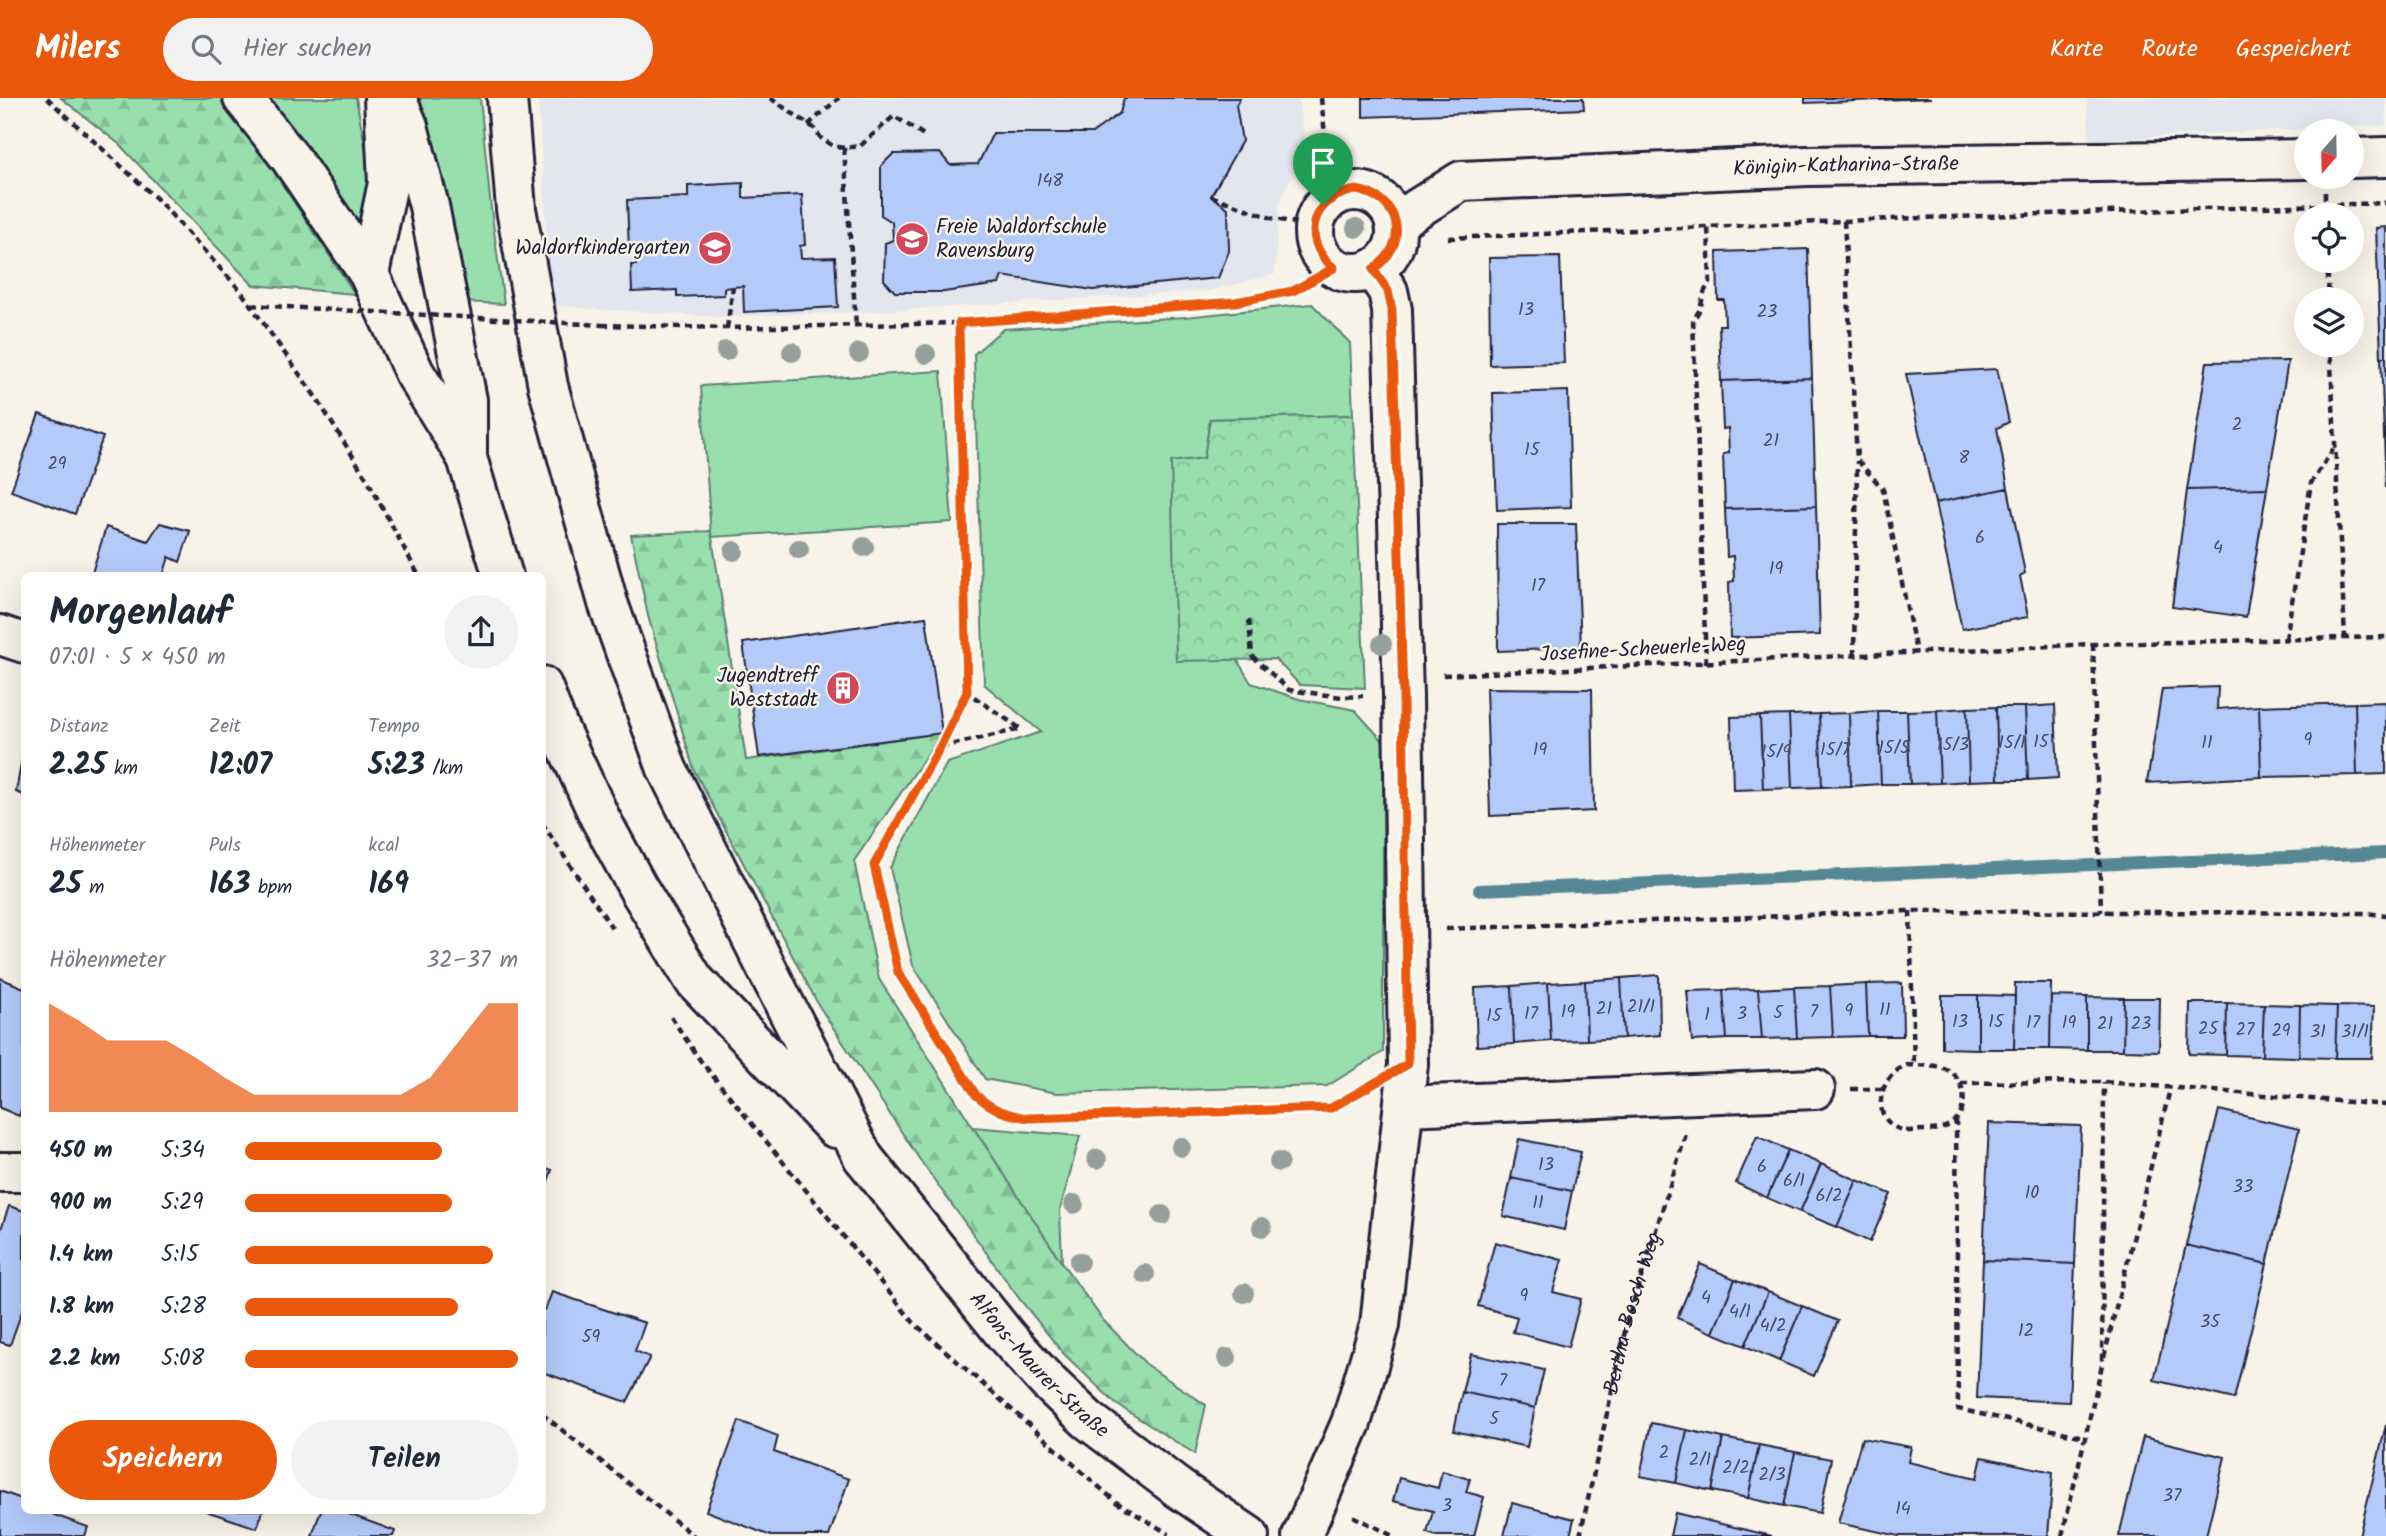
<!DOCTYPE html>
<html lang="de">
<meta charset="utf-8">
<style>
:root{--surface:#fff;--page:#f2f2f3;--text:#1f2937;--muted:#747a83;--accent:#ea580c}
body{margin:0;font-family:Kalam,sans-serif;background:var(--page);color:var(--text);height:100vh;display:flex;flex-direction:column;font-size:26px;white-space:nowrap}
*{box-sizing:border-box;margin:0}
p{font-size:23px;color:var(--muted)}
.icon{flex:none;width:38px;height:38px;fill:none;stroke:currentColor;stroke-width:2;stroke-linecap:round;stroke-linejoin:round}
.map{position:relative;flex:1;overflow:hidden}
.sheet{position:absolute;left:21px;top:474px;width:525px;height:942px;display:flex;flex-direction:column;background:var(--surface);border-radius:10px;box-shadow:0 7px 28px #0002}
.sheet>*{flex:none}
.needle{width:46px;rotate:200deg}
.controls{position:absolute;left:2294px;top:21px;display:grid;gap:14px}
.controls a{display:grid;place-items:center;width:70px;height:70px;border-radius:50%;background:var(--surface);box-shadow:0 7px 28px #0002;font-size:35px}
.pin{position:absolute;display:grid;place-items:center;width:60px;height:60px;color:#fff;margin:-72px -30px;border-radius:50% 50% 50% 0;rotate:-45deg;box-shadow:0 0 7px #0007}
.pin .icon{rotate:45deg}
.round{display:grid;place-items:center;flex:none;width:74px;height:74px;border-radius:37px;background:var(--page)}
.overview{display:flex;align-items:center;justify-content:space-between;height:119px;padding:0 28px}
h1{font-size:38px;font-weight:700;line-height:52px}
.stats{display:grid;grid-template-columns:repeat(3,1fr);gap:10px;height:119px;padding:7px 28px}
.stats div{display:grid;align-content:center}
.stats b{font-size:30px;font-weight:700}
.stats small{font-size:19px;font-weight:400}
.stats p{font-size:19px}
.chart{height:196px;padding:14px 28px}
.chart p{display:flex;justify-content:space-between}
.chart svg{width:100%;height:126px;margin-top:7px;fill:var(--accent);opacity:.7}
.action{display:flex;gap:14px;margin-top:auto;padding:14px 28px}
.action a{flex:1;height:80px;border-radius:42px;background:var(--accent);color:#fff;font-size:28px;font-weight:700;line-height:80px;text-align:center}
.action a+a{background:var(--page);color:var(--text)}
ul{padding:0 28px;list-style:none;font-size:23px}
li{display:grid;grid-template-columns:112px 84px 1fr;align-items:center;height:52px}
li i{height:18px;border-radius:9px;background:var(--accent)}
header{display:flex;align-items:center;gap:42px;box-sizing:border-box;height:98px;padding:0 35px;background:var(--accent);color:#fff}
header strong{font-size:33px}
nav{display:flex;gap:38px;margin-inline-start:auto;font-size:24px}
.search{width:490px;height:63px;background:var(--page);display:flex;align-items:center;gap:18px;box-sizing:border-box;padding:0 24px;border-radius:38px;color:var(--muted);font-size:26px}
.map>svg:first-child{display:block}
</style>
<header>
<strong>Milers</strong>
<div class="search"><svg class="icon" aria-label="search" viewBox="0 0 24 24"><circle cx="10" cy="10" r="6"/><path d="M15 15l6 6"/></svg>Hier suchen</div>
<nav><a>Karte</a><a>Route</a><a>Gespeichert</a></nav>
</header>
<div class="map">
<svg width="2386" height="1438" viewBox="0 0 2386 1438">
<defs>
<pattern id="forest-firs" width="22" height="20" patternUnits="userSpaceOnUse" patternTransform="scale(1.75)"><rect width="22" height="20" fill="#98dfad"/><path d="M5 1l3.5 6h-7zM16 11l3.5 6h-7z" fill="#83bf96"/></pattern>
<pattern id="park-crowns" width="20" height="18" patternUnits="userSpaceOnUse" patternTransform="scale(1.75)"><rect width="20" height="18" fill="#98dfad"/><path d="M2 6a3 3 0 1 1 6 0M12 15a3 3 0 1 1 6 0" fill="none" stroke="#83bf96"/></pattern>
</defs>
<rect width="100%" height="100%" fill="#f7f3e8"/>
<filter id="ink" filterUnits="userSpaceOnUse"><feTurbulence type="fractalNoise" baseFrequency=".0143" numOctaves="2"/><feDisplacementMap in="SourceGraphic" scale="14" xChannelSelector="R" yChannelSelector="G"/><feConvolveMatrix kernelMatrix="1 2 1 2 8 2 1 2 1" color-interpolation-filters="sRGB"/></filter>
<g filter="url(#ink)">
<!-- built -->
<path fill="#e3e7ed" d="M538 0H1298L1308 60 1288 84 1279 106 1275 176 1210 193 867 214 716 219 551 208Z
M2087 0H2386V27L2089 42Z"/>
<!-- grass -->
<path fill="#98dfad" stroke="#5d8074" stroke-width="2" d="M266 0H356L371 80 363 132 297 39Z
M412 0H480L491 111 504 206 461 204Z
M1312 206 1350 245 1353 317 1210 321 1176 563 1236 560 1251 585 1299 601 1355 612 1383 643V954L1327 988 1057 995 985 981 913 867 890 770 947 665 1041 634 984 586 974 256 1003 231 1185 219Z
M941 273 952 424 711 439 701 288Z
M973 1029 1080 1038 1060 1112 1062 1165Z"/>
<!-- forest -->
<path fill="url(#forest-firs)" stroke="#5d8074" stroke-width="2" d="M61 0H221L240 23 355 196 253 187 119 46Z
M711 433 746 662 942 635 854 763 879 881 973 1029 1062 1165 1103 1222 1148 1268 1206 1307 1195 1356 1116 1306 1063 1255 1018 1199 920 1062 819 908 694 672 648 518 631 437Z"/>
<!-- park -->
<path fill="url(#park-crowns)" stroke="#5d8074" stroke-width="2" d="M1353 317 1365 590 1300 587 1275 561 1176 563 1171 364 1204 360 1210 321Z"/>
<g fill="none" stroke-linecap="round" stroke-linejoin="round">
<!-- stream -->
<path stroke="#568795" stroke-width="12" d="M1479 792 2386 755"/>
</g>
<!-- building -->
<path fill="#b4caf9" stroke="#22223b" stroke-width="2" d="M1124 0H1240L1236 7 1242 43 1211 98 1228 110 1229 153 1218 180 1093 192 1002 178 999 186 944 194H895L884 182 885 145 893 142 892 124 881 117V68L893 56 940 55 950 67 978 66 993 35H1092L1120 15Z
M1363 0H1583L1584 11 1363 19Z
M1805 0H1931L1805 5Z
M743 85V100L802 97 805 147 800 148 801 160 835 159 838 209 744 214 743 188 724 190V197L677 199V192L632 194 631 167H636V152L629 153 627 102 688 99V88Z
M2386 129V259H2381L2376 130Z
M1808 151 1812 280 1721 283 1719 227H1725L1724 202H1718L1717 154Z
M1560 159 1564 265 1490 267 1489 160Z
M2381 259H2386V390Z
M2288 263 2267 390 2187 392 2207 264Z
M1997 271 2009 324 1997 330 2008 390 1935 405 1906 276Z
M1812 280 1816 408 1725 411 1723 356 1729 355 1728 330 1723 331 1721 283Z
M1568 293 1571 409 1497 412 1493 295Z
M39 316 103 339 75 416 11 393Z
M2008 390 2025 475 2020 478 2028 519 1962 531 1935 405Z
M2267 390 2246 519 2172 509 2187 392Z
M1816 408 1820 537 1730 540 1729 484 1734 483 1733 458 1727 459 1725 411Z
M160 425 190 433 180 464 169 459 163 478H91L106 429 148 443Z
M1497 426H1576L1581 550 1498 553Z
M926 519 942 635 759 659 743 545Z
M2218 589 2217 611 2259 608 2261 679 2147 685 2162 591Z
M1486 590 1592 591 1594 713 1490 718Z
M2386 604V676L2357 677 2355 605Z
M2355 605 2357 677 2261 679 2259 608Z
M2055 607 2058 680 2028 682 2025 609Z
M1996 609 1998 682 1969 683 1967 610Z
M1996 609H2025L2028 682H1998Z
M1967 610 1969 683 1940 685 1937 612Z
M1937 612 1940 685 1910 686 1907 613Z
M1878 613 1881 686 1851 688 1849 615Z
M1878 613H1907L1910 686H1881Z
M1849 615 1851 688 1822 689 1819 616Z
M1819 616 1822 689 1792 690 1789 617Z
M1789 617 1792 690 1763 691 1760 618Z
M1760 618 1763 691 1733 692 1731 619Z
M22 660 24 661V697L16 694Z
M1659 877 1660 937 1624 940 1621 880Z
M0 880 24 890V1002L19 1018 0 1010Z
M1621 880 1624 940 1587 942 1585 883Z
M1585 883 1587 942 1551 943 1548 885Z
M1548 885 1551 943 1514 946 1512 888Z
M1902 885 1903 938H1868L1866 886Z
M2015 885H2051L2050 951H2014Z
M1866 886 1868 938 1833 939 1830 888Z
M1512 888 1514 946 1477 948 1475 890Z
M1830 888 1833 939 1797 940 1794 889Z
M1794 889 1797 940 1762 941 1758 891Z
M1758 891 1762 941H1727L1723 892Z
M1723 892 1727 941 1692 943 1687 893Z
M1942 897H1978V951L1942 950Z
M1978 897 2015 898 2014 951H1978Z
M2051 898 2087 899V952L2050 951Z
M2087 899 2124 900 2123 952H2087Z
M2124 900H2160L2159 953 2123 952Z
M2190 905H2227L2226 957 2189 956Z
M2227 905 2264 906 2262 958 2226 957Z
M2264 906 2300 907 2299 959 2262 958Z
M2300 907 2337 908 2335 960 2299 959Z
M2337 908 2374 909 2372 960H2335Z
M2219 1012 2299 1031 2267 1166 2186 1147Z
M1989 1025 2081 1028 2075 1166 1983 1162Z
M1757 1038 1788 1052 1767 1100 1736 1085Z
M1519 1041 1581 1054 1572 1093 1511 1080Z
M1788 1052 1821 1066 1800 1114 1767 1100Z
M1821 1066 1857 1082 1837 1129 1800 1114Z
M542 1069 552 1072 542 1100Z
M1511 1080 1572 1093 1564 1132 1503 1118Z
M1857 1082 1891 1096 1870 1144 1837 1129Z
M9 1108 24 1113V1211L23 1210 10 1247 0 1244V1134Z
M1495 1144 1562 1162 1553 1194 1581 1201 1568 1249 1513 1234 1517 1219 1478 1208Z
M2186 1147 2267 1166 2234 1301 2154 1282Z
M1983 1162 2075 1166 2069 1304 1977 1300Z
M1700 1166 1735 1181 1713 1235 1677 1220Z
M1735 1181 1768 1194 1745 1248 1713 1235Z
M552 1194 645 1225 635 1253 650 1259 627 1304 542 1274V1211L545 1212Z
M1768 1194 1802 1208 1779 1263 1745 1248Z
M1802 1208 1838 1223 1814 1278 1779 1263Z
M1471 1256 1544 1272 1535 1310 1462 1294Z
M1462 1294 1535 1310 1527 1349 1454 1333Z
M739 1323 778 1338 774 1354 849 1381 829 1438H771L706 1413Z
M1651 1325 1687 1332 1676 1385 1640 1378Z
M2386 1327V1438H2359Z
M1687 1332 1723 1340 1712 1393 1676 1385Z
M2143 1339 2225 1359 2206 1438H2119Z
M1723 1340 1759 1347 1748 1400 1712 1393Z
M1862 1340 1911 1349 1908 1364 1977 1380 1982 1359 2053 1374 2048 1438H1899L1838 1425Z
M1759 1347 1795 1354 1784 1408 1748 1400Z
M1795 1354 1831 1361 1820 1415 1784 1408Z
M1442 1373 1470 1381 1466 1394 1484 1399 1474 1438H1437L1427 1435 1433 1413 1393 1403 1399 1380 1438 1390Z
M0 1393 24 1402V1412H56L54 1417 88 1429 85 1438H0Z
M1512 1405 1574 1421 1570 1438H1504Z
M203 1412H263L257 1430Z
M321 1412H338L395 1433 393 1438H312Z
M1675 1415 1772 1438H1670Z"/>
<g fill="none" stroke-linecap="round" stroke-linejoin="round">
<!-- street casing -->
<g stroke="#22223b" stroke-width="44">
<g id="street">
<path d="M2352 60 2386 59"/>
<circle cx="1355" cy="134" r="41"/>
<path id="s2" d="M1396 124 1461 83 1808 68 2306 61"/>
<path d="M0 537 24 545"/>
<path d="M1404 1008 1815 991"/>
<path id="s3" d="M863 1059 1007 1239 1046 1282 1088 1322 1178 1390 1249 1438"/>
<path d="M0 1074H24"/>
<path d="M1302 1438 1351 1325 1380 1227 1408 966 1403 598 1392 212 1388 193 1373 171"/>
</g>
</g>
<!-- secondary casing -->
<g stroke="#22223b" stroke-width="44">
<path id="secondary" d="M243 0 291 61 369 176 414 274 467 360 503 478
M396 0 408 28 429 108 455 240 467 302V360
M507 0 516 111 548 288 608 505 667 671 787 911 863 1059
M369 176 388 85 384 0
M542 588 558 629 600 720 638 790 694 882 835 1030"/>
</g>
<!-- path -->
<g stroke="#22223b" stroke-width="4.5" stroke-dasharray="7 5" stroke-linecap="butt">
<path d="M47 0 158 102 240 192 317 301 367 381 419 478"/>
<path d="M770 0 814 30 821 40 833 48 844 50 860 48 894 18 927 39"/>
<path d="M1321 0 1328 64 1342 94"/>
<path d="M808 27 839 0"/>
<path d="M844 50 856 228"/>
<path d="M2325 94V117"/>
<path d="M1211 98 1274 121 1314 128"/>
<path d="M1844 123 1857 362 1883 391 1916 554"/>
<path d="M1448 140 1891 121 2386 105"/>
<path d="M2327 163 2329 201"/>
<path d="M959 225 967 594 940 649 874 767 898 874 977 997C993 1012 1007 1017 1029 1020L1331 1010 1365 991"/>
<path d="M602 227 727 230 959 225 1235 204 1293 193 1334 170"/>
<path d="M727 230 733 189"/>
<path d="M2330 247 2345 540"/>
<path d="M1249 522 1252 558 1289 592 1342 599 1363 598"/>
<path d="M2286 541 2311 385 2334 350"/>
<path d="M2093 546 2101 814"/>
<path d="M1854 558 1857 363"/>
<path d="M1706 565 1693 221C1706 208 1698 199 1710 185L1708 129"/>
<path d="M1443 577 2093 546 2386 539"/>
<path d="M941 649 1021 631 967 594"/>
<path d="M542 725 612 830"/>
<path d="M1910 813 1914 968"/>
<path d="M1446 831 1910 813 2364 815 2386 817"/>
<path d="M671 919 700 962 914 1225 1116 1404 1169 1436"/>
<path d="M1907 967C1918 968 1934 966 1944 970 1969 981 1971 1019 1945 1029 1938 1032 1931 1032 1924 1032 1917 1032 1908 1034 1902 1032 1868 1022 1879 977 1907 967Z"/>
<path d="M1961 985 2104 984 2386 1007"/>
<path d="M1851 991H1882"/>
<path d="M1956 1021 1958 1311 2084 1339"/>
<path d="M2104 1259 2170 991"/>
<path d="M542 1316 694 1438"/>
<path d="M1356 1417 1355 1419 1393 1438"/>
<path id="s1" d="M1580 1438 1627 1224 1686 1036"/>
<path d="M2062 1438 2102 1267 2104 984"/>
</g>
<!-- street -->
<use href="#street" stroke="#f7f3e8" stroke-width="38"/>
<!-- secondary -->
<use href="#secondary" stroke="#f7f3e8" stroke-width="38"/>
<!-- path-bridge -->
<path stroke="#22223b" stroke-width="4.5" stroke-dasharray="7 5" stroke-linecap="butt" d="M251 207 602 227"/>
</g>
<!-- trees -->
<g fill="#959f9c">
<circle cx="1356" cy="130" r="10"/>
<circle cx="726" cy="253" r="10"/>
<circle cx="792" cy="254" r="10"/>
<circle cx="859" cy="255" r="10"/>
<circle cx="926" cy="256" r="10"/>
<circle cx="864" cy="449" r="10"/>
<circle cx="799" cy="451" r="10"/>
<circle cx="734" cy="453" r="10"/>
<circle cx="1382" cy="546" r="10"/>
<circle cx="1181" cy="1049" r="10"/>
<circle cx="1097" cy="1061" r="10"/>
<circle cx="1279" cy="1064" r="10"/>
<circle cx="1074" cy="1106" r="10"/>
<circle cx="1162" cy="1117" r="10"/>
<circle cx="1262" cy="1129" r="10"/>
<circle cx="1079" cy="1164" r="10"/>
<circle cx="1145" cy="1176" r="10"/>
<circle cx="1244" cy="1195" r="10"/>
<circle cx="1227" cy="1260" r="10"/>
</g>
</g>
<g fill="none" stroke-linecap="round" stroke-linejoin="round" filter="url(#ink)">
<!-- route casing -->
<g stroke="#fff" stroke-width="14">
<path id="route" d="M1356 92C1401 99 1411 146 1373 171L1388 193 1392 212 1403 598 1408 966 1331 1010 1029 1020C1007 1017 993 1012 976 997L898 874 874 767 940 649 967 594 959 225 1235 204 1293 193 1334 170C1299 141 1312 99 1356 92Z"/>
</g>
<!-- route -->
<use href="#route" stroke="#ea580c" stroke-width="9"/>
</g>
<!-- icons -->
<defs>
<g id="school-disc" transform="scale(1.75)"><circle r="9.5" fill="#d1495b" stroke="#f7f3e8"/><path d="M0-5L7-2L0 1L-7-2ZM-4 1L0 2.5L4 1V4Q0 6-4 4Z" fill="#fff"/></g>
<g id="building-disc" transform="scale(1.75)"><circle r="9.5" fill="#d1495b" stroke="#f7f3e8"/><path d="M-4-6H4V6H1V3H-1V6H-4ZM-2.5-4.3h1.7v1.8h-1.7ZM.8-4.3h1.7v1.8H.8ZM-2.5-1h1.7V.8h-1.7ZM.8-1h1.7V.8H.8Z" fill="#fff"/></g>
</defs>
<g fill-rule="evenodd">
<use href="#school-disc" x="912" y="141"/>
<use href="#school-disc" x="715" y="150"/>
<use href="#building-disc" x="843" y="590"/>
</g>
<g text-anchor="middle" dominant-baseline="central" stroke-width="5" stroke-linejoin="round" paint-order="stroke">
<!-- number labels -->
<g font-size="18" fill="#464c6a">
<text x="1050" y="83">148</text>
<text x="1526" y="212">13</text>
<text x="1767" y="214">23</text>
<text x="2237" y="327">2</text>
<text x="1771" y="343">21</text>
<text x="1532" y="352">15</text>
<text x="1964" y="360">8</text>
<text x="57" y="366">29</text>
<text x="1980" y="440">6</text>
<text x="2218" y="450">4</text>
<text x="1776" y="471">19</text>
<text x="1538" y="488">17</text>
<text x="2308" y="642">9</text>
<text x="2041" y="644">15</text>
<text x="2012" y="645">15/1</text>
<text x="2207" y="645">11</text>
<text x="1953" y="647">15/3</text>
<text x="1894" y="650">15/5</text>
<text x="1540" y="652">19</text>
<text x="1835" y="652">15/7</text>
<text x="1776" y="654">15/9</text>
<text x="1641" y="909">21/1</text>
<text x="1604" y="911">21</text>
<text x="1885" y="912">11</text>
<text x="1849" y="913">9</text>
<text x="1568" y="914">19</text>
<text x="1814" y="914">7</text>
<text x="1778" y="915">5</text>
<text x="1531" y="916">17</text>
<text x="1742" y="916">3</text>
<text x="1707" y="917">1</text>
<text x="1494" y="918">15</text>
<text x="1960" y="924">13</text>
<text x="1996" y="924">15</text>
<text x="2033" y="925">17</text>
<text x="2069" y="925">19</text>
<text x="2105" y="926">21</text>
<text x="2141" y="926">23</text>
<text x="2208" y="931">25</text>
<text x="2245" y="932">27</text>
<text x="2281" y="933">29</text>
<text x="2318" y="934">31</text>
<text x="2355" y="934">31/1</text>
<text x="1546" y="1067">13</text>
<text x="1762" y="1069">6</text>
<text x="1794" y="1083">6/1</text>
<text x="2243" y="1089">33</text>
<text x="2032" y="1095">10</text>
<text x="1829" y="1098">6/2</text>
<text x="1538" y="1105">11</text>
<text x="1524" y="1198">9</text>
<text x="1706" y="1200">4</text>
<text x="1740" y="1214">4/1</text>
<text x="2210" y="1224">35</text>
<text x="1773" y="1228">4/2</text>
<text x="2026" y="1233">12</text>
<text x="591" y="1239">59</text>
<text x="1503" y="1283">7</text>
<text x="1494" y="1321">5</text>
<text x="1664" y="1355">2</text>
<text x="1700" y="1362">2/1</text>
<text x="1736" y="1370">2/2</text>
<text x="1772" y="1377">2/3</text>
<text x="2172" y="1398">37</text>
<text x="1447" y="1408">3</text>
<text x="1903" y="1411">14</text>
</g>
<!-- street labels -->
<g font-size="21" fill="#22223b" stroke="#f7f3e8">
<text stroke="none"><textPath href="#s2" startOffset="462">Königin-Katharina-Straße</textPath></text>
<text transform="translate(1643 552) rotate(-3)">Josefine-Scheuerle-Weg</text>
<text stroke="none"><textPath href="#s1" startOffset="229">Bertha-Bosch-Weg</textPath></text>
<text stroke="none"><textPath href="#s3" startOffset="273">Alfons-Maurer-Straße</textPath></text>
</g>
<!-- poi labels -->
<g font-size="21" fill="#22223b" stroke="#f7f3e8" text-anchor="end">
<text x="936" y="129" text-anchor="start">Freie Waldorfschule<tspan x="936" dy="24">Ravensburg</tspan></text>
<text x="690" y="150">Waldorfkindergarten</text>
<text x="818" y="578">Jugendtreff<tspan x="818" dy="24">Weststadt</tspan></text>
</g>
</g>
</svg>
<div class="controls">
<a><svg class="needle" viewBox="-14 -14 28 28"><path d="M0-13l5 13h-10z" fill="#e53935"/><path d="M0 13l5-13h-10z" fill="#747a83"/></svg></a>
<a><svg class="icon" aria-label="locate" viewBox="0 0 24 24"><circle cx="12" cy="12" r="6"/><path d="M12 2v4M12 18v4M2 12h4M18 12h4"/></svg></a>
<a><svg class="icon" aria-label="layers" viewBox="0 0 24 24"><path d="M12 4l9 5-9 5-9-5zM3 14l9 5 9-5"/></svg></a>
</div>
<div class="pin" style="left:1323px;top:107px;background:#1e9e55"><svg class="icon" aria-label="arrive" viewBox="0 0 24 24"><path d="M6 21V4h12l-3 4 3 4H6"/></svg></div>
<section class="sheet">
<div class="overview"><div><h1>Morgenlauf</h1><p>07:01 · 5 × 450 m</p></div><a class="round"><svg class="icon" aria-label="share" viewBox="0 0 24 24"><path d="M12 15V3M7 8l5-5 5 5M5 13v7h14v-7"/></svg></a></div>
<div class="stats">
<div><p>Distanz</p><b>2.25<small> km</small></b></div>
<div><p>Zeit</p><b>12:07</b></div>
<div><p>Tempo</p><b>5:23<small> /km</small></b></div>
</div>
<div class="stats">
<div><p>Höhenmeter</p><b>25<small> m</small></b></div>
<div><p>Puls</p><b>163<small> bpm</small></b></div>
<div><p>kcal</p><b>169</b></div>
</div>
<div class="chart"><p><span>Höhenmeter</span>32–37 m</p>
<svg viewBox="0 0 160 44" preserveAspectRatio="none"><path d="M0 44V6L10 12L20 19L30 19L40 19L50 25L60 32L70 38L80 38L90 38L100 38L110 38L120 38L130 32L140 19L150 6L160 6V44z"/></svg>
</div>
<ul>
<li><b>450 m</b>5:34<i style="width:72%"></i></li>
<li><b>900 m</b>5:29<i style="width:76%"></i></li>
<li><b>1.4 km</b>5:15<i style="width:91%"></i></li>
<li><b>1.8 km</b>5:28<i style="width:78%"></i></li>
<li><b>2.2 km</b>5:08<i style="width:100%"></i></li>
</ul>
<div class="action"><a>Speichern</a><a>Teilen</a></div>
</section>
</div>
